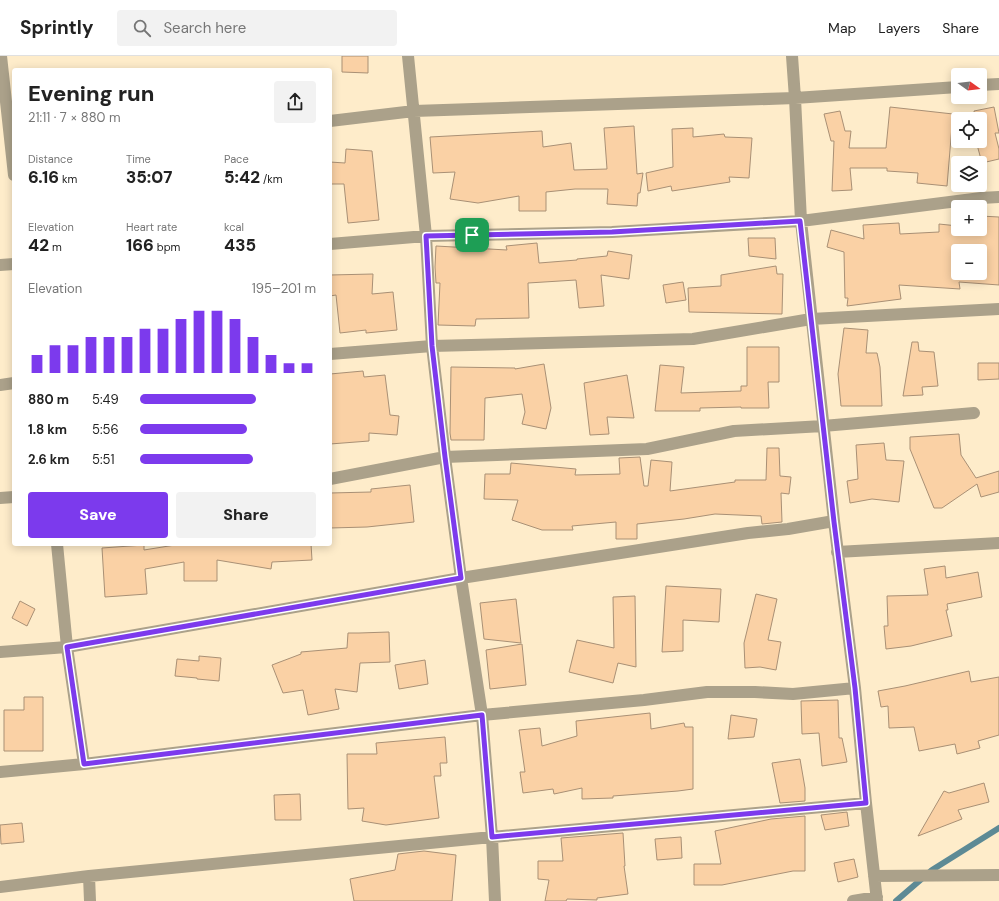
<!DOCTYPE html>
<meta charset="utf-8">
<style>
:root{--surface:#fff;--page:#f2f2f2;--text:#222;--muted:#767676;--line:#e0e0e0;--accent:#7c3aed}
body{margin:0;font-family:"DM Sans",sans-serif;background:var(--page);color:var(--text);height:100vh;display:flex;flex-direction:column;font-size:15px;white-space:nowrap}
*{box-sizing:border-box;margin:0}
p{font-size:13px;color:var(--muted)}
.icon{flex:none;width:22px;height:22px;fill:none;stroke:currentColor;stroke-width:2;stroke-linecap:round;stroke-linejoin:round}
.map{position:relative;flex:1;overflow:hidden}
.side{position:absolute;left:12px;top:12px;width:320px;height:478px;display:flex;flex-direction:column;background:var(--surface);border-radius:4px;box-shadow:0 2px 10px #0003}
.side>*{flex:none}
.needle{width:26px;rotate:105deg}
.controls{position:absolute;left:951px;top:12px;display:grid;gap:8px}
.controls a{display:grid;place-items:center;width:36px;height:36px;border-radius:4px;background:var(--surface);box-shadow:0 2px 10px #0003;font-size:20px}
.pin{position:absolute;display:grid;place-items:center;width:34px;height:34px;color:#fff;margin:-17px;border-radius:8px;box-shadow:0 2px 6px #0006}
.round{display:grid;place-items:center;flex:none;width:42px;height:42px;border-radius:4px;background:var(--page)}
.head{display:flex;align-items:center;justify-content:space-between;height:68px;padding:0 16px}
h1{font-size:22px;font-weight:800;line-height:30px}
.figures{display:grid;grid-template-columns:repeat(3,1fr);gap:6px;height:68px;padding:4px 16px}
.figures div{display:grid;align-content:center}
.figures b{font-size:17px;font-weight:800}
.figures small{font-size:11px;font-weight:400}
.figures p{font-size:11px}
.chart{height:112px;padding:8px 16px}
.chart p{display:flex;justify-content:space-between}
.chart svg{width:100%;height:72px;margin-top:4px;stroke:var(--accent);stroke-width:6}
.action{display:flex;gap:8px;margin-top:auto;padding:8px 16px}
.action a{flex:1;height:46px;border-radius:4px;background:var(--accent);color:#fff;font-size:16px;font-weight:800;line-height:46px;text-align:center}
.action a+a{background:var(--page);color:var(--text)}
ul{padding:0 16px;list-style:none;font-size:13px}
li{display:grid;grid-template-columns:64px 48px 1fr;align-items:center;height:30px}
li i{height:10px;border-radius:5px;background:var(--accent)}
header{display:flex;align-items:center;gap:24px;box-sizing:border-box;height:56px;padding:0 20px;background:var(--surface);border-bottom:1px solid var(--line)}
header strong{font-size:19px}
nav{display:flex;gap:22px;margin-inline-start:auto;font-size:14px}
.search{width:280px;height:36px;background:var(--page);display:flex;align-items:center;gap:10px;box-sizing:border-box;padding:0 14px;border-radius:4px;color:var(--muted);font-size:15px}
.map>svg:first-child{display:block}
</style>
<header>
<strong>Sprintly</strong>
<div class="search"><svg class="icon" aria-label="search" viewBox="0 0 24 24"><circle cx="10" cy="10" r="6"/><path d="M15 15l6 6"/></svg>Search here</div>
<nav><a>Map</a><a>Layers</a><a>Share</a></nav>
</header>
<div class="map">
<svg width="999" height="845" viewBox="0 0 999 845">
<rect width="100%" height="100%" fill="#feecca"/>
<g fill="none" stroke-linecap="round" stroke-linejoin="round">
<!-- stream -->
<path stroke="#5d8a95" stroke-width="6" d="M896 845 932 814 999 772"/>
</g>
<!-- building -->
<path fill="#fad1a5" stroke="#a99075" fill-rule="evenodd" d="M342 0H368V17L342 16Z
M890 51 953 58 947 130 917 127 918 117 887 115V112H850L852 134 832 135 834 85H831L824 58 840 55 845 75H851L849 92H886Z
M994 51 999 77H995L999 93V103L982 107 976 85H980V63H970V60L975 61 974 55Z
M634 70 637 118 643 117 640 137H638L637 150 607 148 608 133H575L546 136V155H519V140L478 147 450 143 455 116 433 117 430 81 542 75 543 91 571 87 574 114 607 113 604 72Z
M693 72V81L724 78 725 81 752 82 749 122 729 121 730 126 672 135 671 130 648 135 646 117 673 111 672 73Z
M346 93 372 95 379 164 348 167 344 128H330V106L345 107Z
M980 160 999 161V229L959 226 960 233 899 229 901 243 847 250 848 242H845L844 196 827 191 831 174 864 183 863 169 899 167 900 178 939 176V168L958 170V173H980ZM958 195H980V217H958Z
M748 182H775L776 203 749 200Z
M537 187 539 207 577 204V203L607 200 608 195 632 199 629 223 601 219 604 250 579 252 576 224 528 227 529 262 476 263 475 270 438 269 440 227H436L435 211 436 190 507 194 506 190Z
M776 210 777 218H783L782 258 689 256 688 232 721 230V219Z
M373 218 372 238 393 236 397 274 366 277V274L340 277 336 239 330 240V219Z
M683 226 686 244 666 247 663 229Z
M844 272 868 274 866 297H877L880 311 882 350H841L838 318Z
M912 286H918L919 295 934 296 938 330 922 331 923 339 903 340Z
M747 291H779V326H768L769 352H741V351L700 352V355H655L660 309 684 311 681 337 741 335V330H747Z
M978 307H999V323L978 324Z
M544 308 551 352 546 373 522 368 525 356 522 338 485 342 484 384H451L450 377 451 311 515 312V313Z
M363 315 364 321 385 319 390 359 399 360 397 379 369 377V385L330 388V318Z
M627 319 634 362 607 361 609 378 590 379 584 327Z
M959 378 961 399 976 422 999 415V436L981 441 977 428 942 452H934L910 393V381Z
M884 387 886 404 904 405 899 446 872 443 850 447 847 425 858 423 856 389Z
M767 392H779L780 420 791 421 789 438 781 437 782 466 762 468 761 460 715 458 684 463 637 468V483H616V466L572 470 573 474H542L512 464 518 444 484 443 485 418H510L511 407 576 413 575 419 620 418 619 402 640 401 644 430H648L651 404 672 406 670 435 735 426V424H766Z
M410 429 414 466 367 471 330 472V437L371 436V433Z
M175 488H311L312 504 272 506 271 513 217 504V525H184V506L145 513 147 538 105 541 102 492 144 489V494L175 489Z
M945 510 946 522 978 516 982 541 947 548 948 554H946L952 580 911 590 886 593 884 570H888L887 540 928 539 924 513Z
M666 530 721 533 719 566 683 564V595L662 596Z
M756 538 777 543 768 584 781 586 776 614 760 611 745 612 744 587Z
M635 540 636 611 618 607 613 627 569 616 577 584 614 592 613 541Z
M516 543 521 587 484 583 480 547Z
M20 545 35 553 27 570 12 562Z
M389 576 390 606 360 607 357 636 335 633 339 653 308 659 303 634 283 637 272 609 301 598V596L347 592 348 577H359Z
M522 588 526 629 490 633 486 594Z
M199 600 221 602 219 625 197 623V622L175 620 177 603 199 605Z
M425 604 428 628 399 633 395 609Z
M969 615 971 626 999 621V679L978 685 980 692 957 698 955 688 919 695 914 671 889 672 888 650 881 651 878 635 905 630Z
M24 641H43V695H4V654H24Z
M838 644 839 682H842L847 706 822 710 819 677 802 678 801 645Z
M650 657 651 673 684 667 685 671H693V733L678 735 613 740V742L582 743V732L554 738 553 733 523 737 520 716H525L519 674 540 672 542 690 577 680 576 665Z
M731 659 757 663 754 681 728 683Z
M445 681 447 707H440L441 720H434L439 762 386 769 362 765 364 752 348 753 347 698H377L376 687Z
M800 703 805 732V745L780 747 772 707Z
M984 727 989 746 958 754 962 763 918 780 944 735 949 737Z
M300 738 301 764H275L274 739Z
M847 756 849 770 825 774 821 759Z
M805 760V815H793L722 829H694V808H721L715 775 771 763Z
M22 767 24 786 1 788 0 769Z
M623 777 625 810H624L628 838 597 842V844L567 843 566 845H545L549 824 538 823V805H563L561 782Z
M681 781 682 802 657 804 655 783Z
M424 795 456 799 452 845H354L350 823 395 814 398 798Z
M854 803 858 821 838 826 834 807Z"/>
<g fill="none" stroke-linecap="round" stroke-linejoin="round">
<!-- minor -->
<path stroke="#aba18a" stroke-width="12" d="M1 0 14 119
M408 0 426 180 432 290 445 401 461 522 482 659 492 781 495 845
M792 0 795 42 801 165 834 465 855 632 866 747 877 845
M980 29 999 28
M330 65 414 55 795 42 958 31
M330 188 426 180 612 176 801 165 981 142 999 141
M0 209 14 208
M330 298 432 290 693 283 811 263 999 253
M0 329 14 327
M330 423 445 401 647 393 734 375 823 370 974 357
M0 442 14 441
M57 488 67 591 84 708
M837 496 999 487
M0 596 67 591 461 522 748 477 788 473 834 465
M0 716 84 708 482 659 644 644 707 636H755L793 638 855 632
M89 820 90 845
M874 820 999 819
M0 831 89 820 492 781 866 747
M853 845 877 841"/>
</g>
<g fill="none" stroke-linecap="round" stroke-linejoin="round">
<!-- route casing -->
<g stroke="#fff" stroke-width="8">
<path id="route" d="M800 165 834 466 855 632 866 747 492 781 482 659 84 708 67 591 461 522 445 401 432 290 426 180 612 176Z"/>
</g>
<!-- route -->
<use href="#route" stroke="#7c3aed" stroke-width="5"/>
</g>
</svg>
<div class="controls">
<a><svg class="needle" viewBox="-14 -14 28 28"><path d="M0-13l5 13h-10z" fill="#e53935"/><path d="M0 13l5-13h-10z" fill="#767676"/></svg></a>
<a><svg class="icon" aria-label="locate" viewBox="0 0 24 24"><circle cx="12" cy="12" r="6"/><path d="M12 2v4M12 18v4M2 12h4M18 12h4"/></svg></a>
<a><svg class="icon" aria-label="layers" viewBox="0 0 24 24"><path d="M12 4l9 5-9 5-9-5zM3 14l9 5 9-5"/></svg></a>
<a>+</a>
<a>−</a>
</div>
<div class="pin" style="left:472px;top:179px;background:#1e9e55"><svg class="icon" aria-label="arrive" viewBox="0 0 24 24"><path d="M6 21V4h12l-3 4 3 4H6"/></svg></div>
<section class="side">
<div class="head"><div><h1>Evening run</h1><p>21:11 · 7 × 880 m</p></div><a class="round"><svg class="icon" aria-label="share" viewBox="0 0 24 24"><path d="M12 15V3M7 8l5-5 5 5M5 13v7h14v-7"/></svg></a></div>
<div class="figures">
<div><p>Distance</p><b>6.16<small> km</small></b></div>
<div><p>Time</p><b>35:07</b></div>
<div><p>Pace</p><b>5:42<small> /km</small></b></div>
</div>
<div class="figures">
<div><p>Elevation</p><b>42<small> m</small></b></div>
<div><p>Heart rate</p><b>166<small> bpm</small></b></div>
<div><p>kcal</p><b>435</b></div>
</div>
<div class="chart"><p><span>Elevation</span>195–201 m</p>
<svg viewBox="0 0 160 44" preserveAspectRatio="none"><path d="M5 44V33M15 44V27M25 44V27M35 44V22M45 44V22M55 44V22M65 44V17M75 44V17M85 44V11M95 44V6M105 44V6M115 44V11M125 44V22M135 44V33M145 44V38M155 44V38"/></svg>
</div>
<ul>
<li><b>880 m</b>5:49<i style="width:66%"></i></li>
<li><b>1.8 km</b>5:56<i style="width:61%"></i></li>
<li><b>2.6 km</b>5:51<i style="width:64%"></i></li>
</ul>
<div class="action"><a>Save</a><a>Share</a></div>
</section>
</div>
